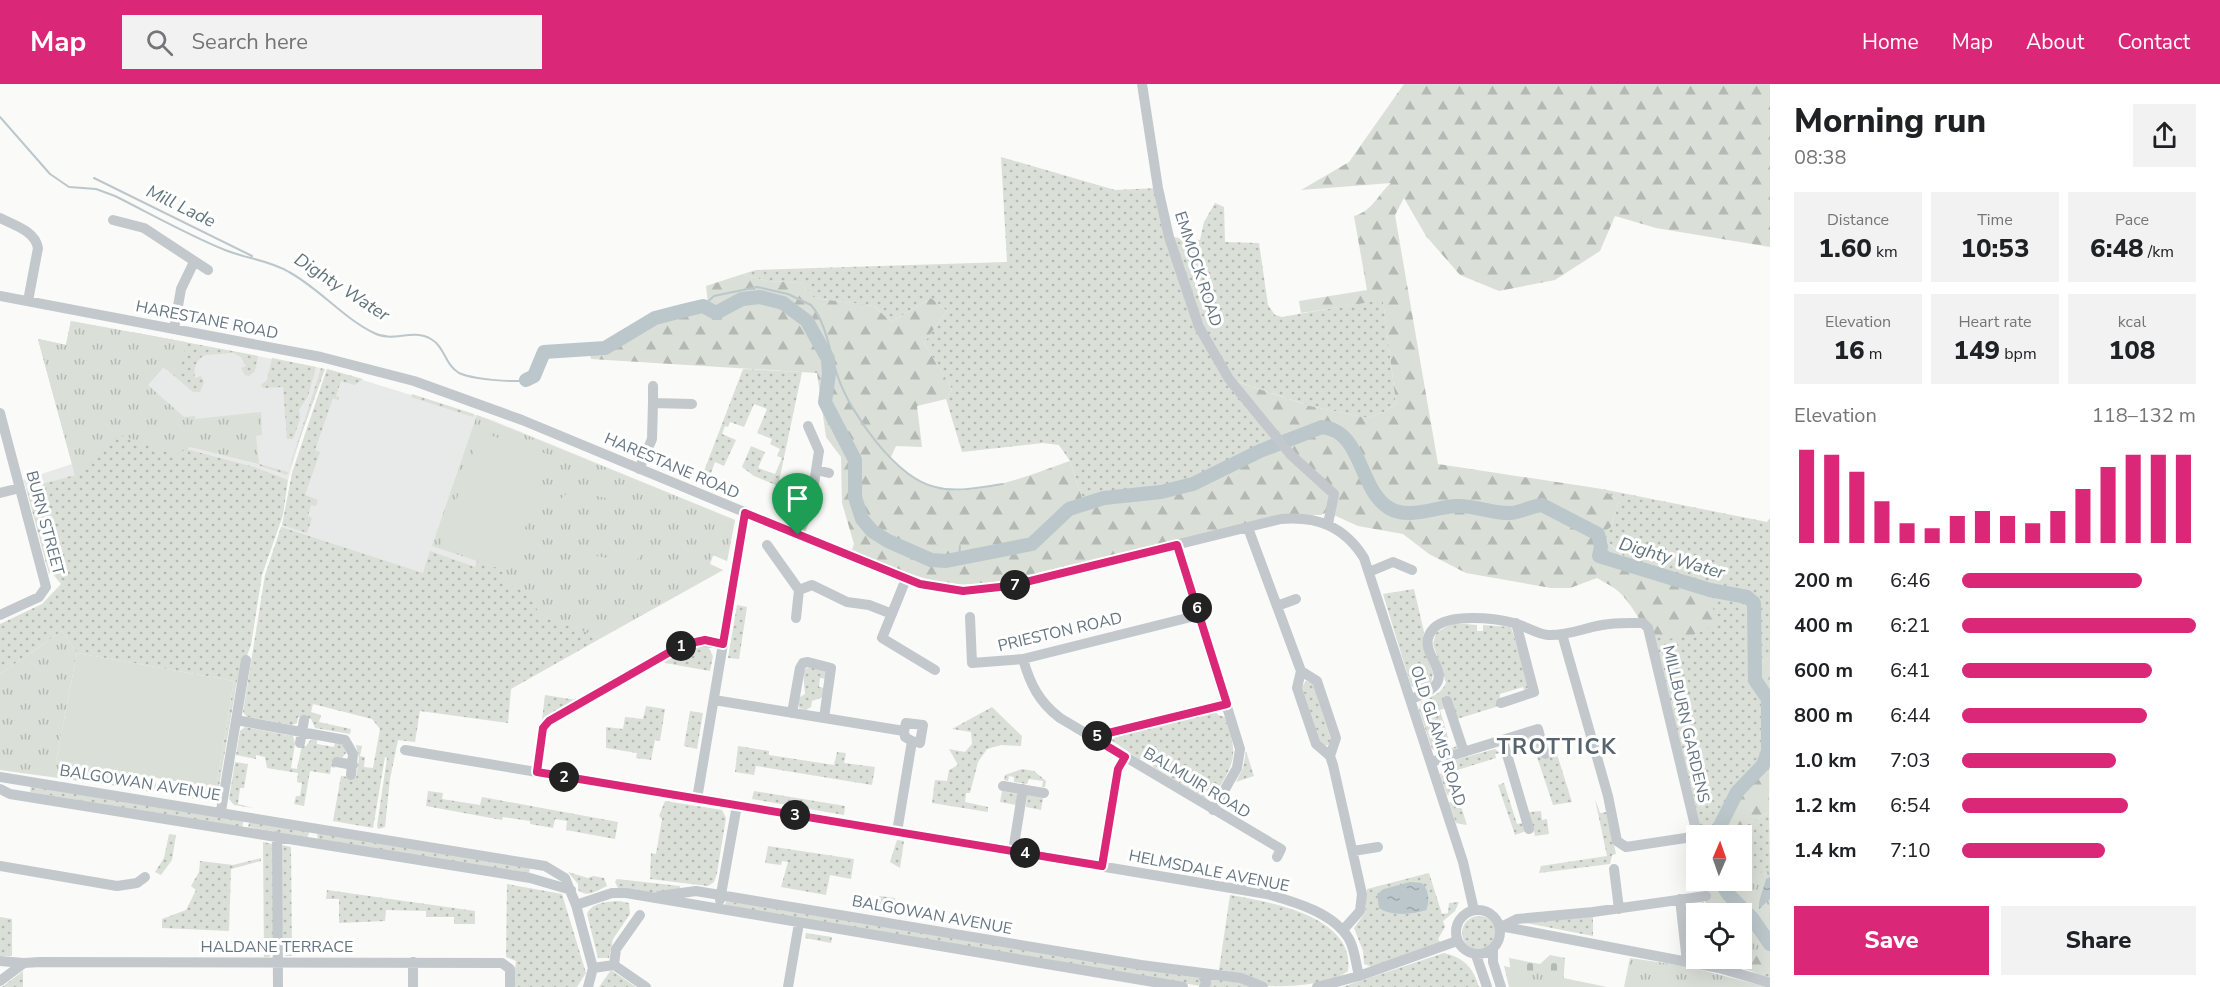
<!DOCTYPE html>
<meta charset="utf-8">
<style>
:root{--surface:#fff;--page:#f2f2f2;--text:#202124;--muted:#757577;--accent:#db2777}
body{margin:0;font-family:"Nunito Sans",sans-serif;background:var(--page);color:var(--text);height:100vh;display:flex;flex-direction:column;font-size:22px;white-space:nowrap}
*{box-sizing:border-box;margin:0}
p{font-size:20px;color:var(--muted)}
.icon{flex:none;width:33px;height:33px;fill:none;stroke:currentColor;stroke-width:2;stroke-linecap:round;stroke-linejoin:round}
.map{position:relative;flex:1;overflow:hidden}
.drawer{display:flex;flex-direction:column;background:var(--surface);width:450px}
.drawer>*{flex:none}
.needle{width:39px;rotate:2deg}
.buttons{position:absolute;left:1686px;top:741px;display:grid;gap:12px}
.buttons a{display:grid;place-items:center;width:66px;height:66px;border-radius:0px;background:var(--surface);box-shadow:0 6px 24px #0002;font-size:30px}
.pin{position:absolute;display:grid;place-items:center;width:51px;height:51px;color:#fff;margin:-62px -26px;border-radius:50% 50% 50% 0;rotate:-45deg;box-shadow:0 0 6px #0007}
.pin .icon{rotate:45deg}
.km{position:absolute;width:30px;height:30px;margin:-15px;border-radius:50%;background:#222;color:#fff;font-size:16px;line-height:30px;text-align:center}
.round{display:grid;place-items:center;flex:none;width:63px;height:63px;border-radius:0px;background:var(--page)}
.summary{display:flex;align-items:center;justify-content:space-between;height:102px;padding:0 24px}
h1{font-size:33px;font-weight:800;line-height:45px}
.stats{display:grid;grid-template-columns:repeat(3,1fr);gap:9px;height:102px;padding:6px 24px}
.stats div{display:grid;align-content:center;border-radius:0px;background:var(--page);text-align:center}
.stats b{font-size:26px;font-weight:800}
.stats small{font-size:16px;font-weight:400}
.stats p{font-size:16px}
.chart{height:168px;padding:12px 24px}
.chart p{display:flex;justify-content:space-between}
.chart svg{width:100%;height:108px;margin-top:6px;stroke:var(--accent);stroke-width:6}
.button{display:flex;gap:12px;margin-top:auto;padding:12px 24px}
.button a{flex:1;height:69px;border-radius:0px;background:var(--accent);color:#fff;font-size:24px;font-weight:800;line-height:69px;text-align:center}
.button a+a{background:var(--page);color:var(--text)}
ul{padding:0 24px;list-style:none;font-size:20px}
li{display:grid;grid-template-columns:96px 72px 1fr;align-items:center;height:45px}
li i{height:15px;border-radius:8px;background:var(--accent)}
header{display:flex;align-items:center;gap:36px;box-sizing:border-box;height:84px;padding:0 30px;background:var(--accent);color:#fff}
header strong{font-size:28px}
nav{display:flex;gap:33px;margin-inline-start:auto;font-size:21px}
.search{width:420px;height:54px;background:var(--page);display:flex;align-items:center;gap:15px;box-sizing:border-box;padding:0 21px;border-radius:0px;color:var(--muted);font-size:22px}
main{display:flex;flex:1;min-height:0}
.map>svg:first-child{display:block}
</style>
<header>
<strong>Map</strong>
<div class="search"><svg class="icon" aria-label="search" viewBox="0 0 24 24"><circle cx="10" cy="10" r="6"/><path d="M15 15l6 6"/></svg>Search here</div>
<nav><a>Home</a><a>Map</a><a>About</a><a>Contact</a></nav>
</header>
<main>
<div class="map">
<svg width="1770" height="903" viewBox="0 0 1770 903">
<defs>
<pattern id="grass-dots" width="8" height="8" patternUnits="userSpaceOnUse" patternTransform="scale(1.5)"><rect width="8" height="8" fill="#dadfd7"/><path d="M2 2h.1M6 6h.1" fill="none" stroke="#b4b9b4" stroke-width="1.8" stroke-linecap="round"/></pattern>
<pattern id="forest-firs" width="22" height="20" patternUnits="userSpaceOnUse" patternTransform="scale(1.5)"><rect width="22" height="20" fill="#dadfd7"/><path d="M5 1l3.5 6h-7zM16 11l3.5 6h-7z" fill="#b4b9b4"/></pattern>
<pattern id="cemetery-stones" width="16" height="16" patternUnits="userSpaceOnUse" patternTransform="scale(1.5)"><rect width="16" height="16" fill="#dadfd7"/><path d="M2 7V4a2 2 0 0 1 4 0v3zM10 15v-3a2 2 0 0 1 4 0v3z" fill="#b4b9b4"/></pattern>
<pattern id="park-tufts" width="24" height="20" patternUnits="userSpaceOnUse" patternTransform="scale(1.5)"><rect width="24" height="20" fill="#dadfd7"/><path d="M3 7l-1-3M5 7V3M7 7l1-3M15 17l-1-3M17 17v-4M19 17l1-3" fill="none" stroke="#b4b9b4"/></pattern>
<pattern id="water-ripples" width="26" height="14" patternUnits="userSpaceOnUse" patternTransform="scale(1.5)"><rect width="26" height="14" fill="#bbc7cb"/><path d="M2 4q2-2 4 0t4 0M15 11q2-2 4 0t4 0" fill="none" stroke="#9ca6aa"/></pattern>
</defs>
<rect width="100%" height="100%" fill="#fafaf8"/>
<!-- built -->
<path fill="#e8e9e9" d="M71 237 321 284 288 396 75 391 26 404 23 396 72 380 38 255 66 261Z
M327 285 492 336 735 436 727 477 713 471 710 480 723 486 544 586 276 459 286 430 292 389Z"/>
<!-- grass -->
<path fill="url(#grass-dots)" d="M1001 73 1115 106 1158 104 1170 153 1200 156 1204 138 1215 119 1224 123 1225 158 1259 159 1268 221 1275 231 1282 233 1383 215 1396 320 1384 328 1368 334 1310 322 1230 295 1281 358 1214 391 1084 420 1070 377 1059 361 1043 359 962 368 946 315 952 305 924 259 947 227 931 214 891 238 874 222 814 214 801 199 767 197 743 190 756 186 1007 178Z
M71 237 136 305 186 365 254 383 288 396 283 431 262 491 251 561 237 597 217 714 213 718 174 711 176 697 216 704 234 597 77 569 62 547 0 590V540L42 520 61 500 52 489 49 490 26 404 75 391 38 255 66 261Z
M132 248 258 272 255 287 249 292 245 291 241 284 246 282 241 273 233 269 205 271C196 276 193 284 195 294L201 292 204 298 200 308H193L131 255Z
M272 274 316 283 308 312 299 326 300 335 293 355H287L283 303 263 304 261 301 267 296Z
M321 284 325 285 287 391 260 382 259 380 288 388Z
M327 285 363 295 355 301 341 297 336 312 339 313 338 316 333 314 315 366 320 368 305 411 318 416 316 422 311 421 308 432 312 434 307 449 282 441 292 389Z
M743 285 802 288 778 402 754 392 742 383 751 362 765 368 758 384 775 390 782 374 777 372 780 365 770 360 772 355 757 349 767 325 754 320 744 343 730 338 728 343 725 342 722 350 736 356 724 382 715 378 711 389 704 387Z
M412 310 474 330 473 333 411 313Z
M1602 405 1767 438 1770 434V573L1762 578 1760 605C1763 609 1767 612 1768 617 1770 629 1770 670 1763 681 1756 692 1744 699 1737 708 1725 724 1723 751 1699 751L1654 552 1710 506 1634 481 1598 450 1611 443 1619 417Z
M281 443 423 489 430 467 475 483 477 477 504 486 500 498 528 507 540 531 601 554 511 605 508 639 420 627 415 658 398 656 390 695 385 743 378 745 377 742 387 674 385 673 373 744 333 737 341 692 356 694 359 674 356 661 362 662 360 672 365 673 364 683 373 684 380 645 372 635 313 620 311 628 321 631 319 638 351 645 350 650 315 644 311 635 298 633 297 639 292 641 247 633 243 628 265 491Z
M1414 505 1424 548 1423 559 1433 589 1431 600 1421 607 1411 602 1383 510Z
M737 521 747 523 739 575 728 574Z
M1452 539 1477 541V547H1483V541L1511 543 1530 602 1525 609 1523 603 1500 610 1499 622 1457 635 1446 624 1440 626 1451 664 1458 662 1457 665 1439 669 1432 665 1419 626 1421 618C1433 611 1439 612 1446 599L1433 560 1436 549Z
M698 562 708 563 713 572 710 587 665 579 664 577Z
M810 582 826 587V595L820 594 819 603 825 604 823 613 812 617 811 623 806 626 799 624 798 614 805 610 803 587Z
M1306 597 1313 599 1331 656 1327 662 1321 659 1302 603Z
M545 611 576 616 542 636Z
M646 622 665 625 660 657 655 656 651 676 636 674 637 669 606 664V643L623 645 625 633 643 635Z
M992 623 1022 652 1021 662 1001 661 987 665 978 678 970 709H966L965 718 988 723V728L932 719 935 696 947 697 949 686 958 681 949 665 965 668 972 660 971 648 952 645Z
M1214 625 1218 631 1225 633C1234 662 1239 671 1222 699 1217 707 1216 712 1206 715L1153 683 1149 675H1139L1111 656 1119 652V649Z
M690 627 703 629 697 665 684 662Z
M245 643 293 652 295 660 291 684 297 685 302 661 306 662 311 655H317V660L334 663 335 658 342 660 346 669 342 674 336 673 335 684 331 683 330 690 310 687 304 722 294 720 296 712H300L302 699 297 698 298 689 267 684 265 673 256 671V675L236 671 240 647Z
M1531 651 1535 652 1549 670 1556 667 1572 718 1553 721 1532 658 1516 659 1515 657Z
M738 662 769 667V671L834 681 837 668 846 669 844 679 875 683 872 701 756 682 754 691 735 688Z
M1495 665 1500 669 1495 670 1496 674 1451 688 1457 709 1447 711 1440 691 1444 679Z
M1246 667 1254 692 1236 698 1243 684Z
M235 678 248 680 244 704H240L238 720 254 724 234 721 229 715Z
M1022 685 1034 687 1046 697 1045 703H1042L1043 697 1029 695 1027 700 1014 698V693L1009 692 1008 697 1004 696 1005 691Z
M142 701a7 7 0 1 1 14 0a7 7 0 1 1-14 0Z
M1504 699 1517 740 1523 739 1526 747 1515 751 1498 701Z
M31 701 244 734 242 744 30 708Z
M428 707 443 709 442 715 480 721 482 713 618 738 615 755 566 746 567 737 555 735 553 744 530 740V737L503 733 502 736 426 722Z
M754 707 845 722 844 731 752 715Z
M1002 707 1018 710 1016 721 1000 718Z
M1027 711 1043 714 1041 726 1026 723Z
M1458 713 1467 741 1456 739 1449 719Z
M1595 715 1600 729 1607 728 1616 770 1612 771 1610 780 1539 789 1541 782 1607 772Z
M665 717 722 726 726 734 717 789 714 798 708 802 650 795 651 769 656 770 662 735 659 732Z
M1541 727 1542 736 1547 735 1549 750 1535 752 1529 728Z
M1769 728 1770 793 1742 796V752L1732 751 1738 745Z
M250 735 309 746V750L307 753 248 743Z
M317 748 530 784 529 790 318 757Z
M169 750 176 751 172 776 161 791 155 788 164 774Z
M897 756 904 757 900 784 890 778Z
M263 758 273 760 274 866 269 873H264Z
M282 761 291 763 292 872H286L282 866Z
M768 762 854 775 851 795 830 791 826 811 781 803 788 778 782 777 781 781 765 779Z
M261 774V777L231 785 229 847 162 844V835L186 826 196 806 191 802 199 788 200 777 233 781Z
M568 788 588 794 593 792 604 794 607 802C596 807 588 814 578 806V800Z
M1429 789 1442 830 1448 829 1449 819 1459 818 1455 827 1443 837 1445 843 1438 855 1440 858 1372 883 1364 880 1363 867 1354 844 1365 829 1367 805Z
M617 795 680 802V805L655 809 618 804 615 798Z
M507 800 562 810 586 889 577 903H513L516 877 506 873Z
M327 806 475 827V840H454V833H426V827L386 826 385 837 339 839V815H326Z
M1230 811C1269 818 1356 832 1348 887 1332 900 1291 903 1268 902 1252 898 1236 887 1219 886Z
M879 812 895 814 893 828H881L877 824Z
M619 817 629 819 630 830 613 855 609 874H598L587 830C592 818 607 818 619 817Z
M726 817 1200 893 1201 902 788 835 725 821Z
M1704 818 1705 829 1696 830V836L1686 842 1683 822Z
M1593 831V852L1526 839Z
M1462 849a17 17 0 1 1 34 0a17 17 0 1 1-34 0Z
M0 833 12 835V872H0Z
M806 849 832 853 831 859 805 854Z
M1686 864 1696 869V874C1722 875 1745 892 1770 889V899L1687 878Z
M1444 869C1464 874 1473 883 1479 903H1342Z
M611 886 636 903H599Z
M23 887V903H2Z
M1207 894 1239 896 1257 903H1207Z"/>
<!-- forest -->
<path fill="url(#forest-firs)" d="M1404 0H1770V163L1656 144 1615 132 1600 167 1555 196 1499 207 1460 191 1426 152 1404 114 1395 131 1438 380 1602 405 1619 417 1611 443 1599 451 1634 482 1710 506 1716 540 1687 554 1681 552C1646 565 1640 528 1621 510 1615 503 1605 499 1597 494L1570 504H1551L1466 489 1429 470 1403 450 1358 442 1327 428 1321 431H1283L998 499C938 506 906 489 852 466L854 460 842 419 841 373 826 353 817 289 591 275 589 266 605 264 655 234 709 228 706 202 743 190 767 197 801 199 814 214 874 222 891 238 931 214 947 227 924 259 952 305 946 315 917 322 922 363 896 362 890 375C899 383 909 392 920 398 961 421 1029 391 1070 377L1084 420 1214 391 1281 358 1229 295 1310 322 1368 334 1384 328 1396 320 1383 216 1301 229 1299 217 1367 206 1354 132C1373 127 1378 110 1391 99L1301 106 1349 78Z
M1770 573 1769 728 1738 745 1732 751H1707L1716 746 1737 708 1763 681 1768 667V615L1755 596 1762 578Z
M1703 797H1724L1770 838V889L1760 890 1713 875 1742 874V830L1707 829Z
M1696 839V869L1686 864 1685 846Z"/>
<!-- cemetery -->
<path fill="url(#cemetery-stones)" d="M1550 871 1565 874 1563 903H1513L1509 874 1540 880Z"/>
<!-- park -->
<path fill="url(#park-tufts)" d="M71 237 186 258 178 295 164 283 148 301 184 333 195 332V335L261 328 262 351 256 352 259 380 190 363 176 371 121 351 75 391 38 255 66 261Z
M477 331 735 436 727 477 713 471 710 480 723 486 601 554 540 531 528 507 500 498 504 486 432 462Z
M62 547 77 569 56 677 126 689 124 703 0 686V590Z
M1770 787V875L1742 868V830L1719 829 1715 825 1707 797 1742 796V791Z
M1630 874 1685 882 1767 903H1624Z
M1504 882 1607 903H1509Z"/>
<!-- pitch -->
<path fill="#dadfd7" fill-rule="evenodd" d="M258 335 259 344 241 345 240 336Z
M480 348 550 371 511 485 441 461Z
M590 402C605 405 630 411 641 423 661 443 648 480 619 483 610 484 601 480 593 477 583 474 571 471 563 464 537 440 558 402 590 402ZM583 411C604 410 645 423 643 449 639 498 546 467 562 428 566 418 574 413 583 411Z
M77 569 234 597 216 704 56 677Z"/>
<!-- water -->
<path fill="url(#water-ripples)" d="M1770 793V815L1759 825C1758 816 1764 804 1766 795Z
M1410 798 1422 799C1429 806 1430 818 1426 826 1413 831 1390 832 1379 824L1377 810 1384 805Z"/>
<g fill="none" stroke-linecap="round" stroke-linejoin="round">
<!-- stream -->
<path stroke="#bbc7cb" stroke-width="2" d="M0 33 50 90 69 103 96 105 115 112C151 130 188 151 225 166 247 175 269 176 289 188 320 205 343 234 374 249 393 259 412 244 431 255 445 263 445 281 459 289 471 295 514 299 526 296
M94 94 252 172
M703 222 714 212 757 203 788 210 811 221C827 239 830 271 838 293 850 329 896 394 935 403 957 409 981 403 1003 400
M959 474 960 462"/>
<!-- river -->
<path stroke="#bbc7cb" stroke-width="14" d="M526 296 534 292 544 268 605 264 655 234 682 227 703 222 716 229 742 215 760 213 783 219 807 237 828 275 829 290 825 318 855 376V413L862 435 872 447 888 457 931 476 946 477 1032 460 1069 425 1104 414 1161 408 1193 400 1260 367 1322 343C1363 347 1358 405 1389 424 1408 436 1436 423 1456 422 1475 421 1493 430 1511 429 1522 428 1531 422 1542 421L1598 450 1601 463 1599 472 1710 506 1747 513 1754 519 1755 596 1768 615V667L1763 681 1737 708 1715 752
M1719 796 1729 811 1752 834 1770 860"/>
<!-- minor -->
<path stroke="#c3c8cc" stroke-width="10" d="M1142 0 1158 104 1169 153 1199 243 1229 295 1291 371 1334 410 1328 440
M0 134C14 141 35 147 38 164L28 217
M113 136 144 144 208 186
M0 212 321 273 414 297 522 336 906 495C940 508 973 509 1009 502L1281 435C1317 432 1344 442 1364 474L1463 778 1474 826
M174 245 181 205 194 178
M653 319V302
M0 329 46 503 39 513 0 531
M639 385 652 355 653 319 692 320
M816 386 829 389
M0 409 20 404
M1248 444 1301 587
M798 451 810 425 819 367 808 342
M767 461 799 506
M1177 461 1240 665 1237 684 1213 726
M1369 488 1393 478 1412 486
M906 495 882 554 935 586
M1277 522 1296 515
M970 533 972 579 1023 575 1199 531
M796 534 799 506 812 501 847 518 869 521 892 530
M1023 575C1030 600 1039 618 1060 634L1281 765 1277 773
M1411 615C1473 594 1408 571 1434 544 1449 529 1495 534 1514 539 1525 542 1537 550 1548 551 1567 552 1584 544 1602 541 1616 538 1630 539 1643 539L1648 544 1696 746 1692 753 1626 763 1617 757 1608 712 1562 550
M714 616 904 647 905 653 912 657 897 748
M1447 617 1464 668
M1501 619 1534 608 1516 539
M792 629 800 584 803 579 808 578 831 584 824 634
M236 636 345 656 353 670 351 691
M904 647 906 639 923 641 920 659 912 657
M1092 653 1227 620
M1503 657 1529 745
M300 659 304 636
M405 666 1267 810C1295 818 1334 829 1349 855 1355 865 1356 881 1359 892
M1330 672 1336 654 1317 597 1301 587 1297 604 1316 660 1330 672 1333 681 1362 810 1360 827 1343 846
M337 678 353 681
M1431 678 1538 645 1545 670
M537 688 543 644 549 637 682 562 694 557 723 560
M0 693 545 782 565 794 576 821 593 884 588 903
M1003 702 1044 709
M0 705 10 710 530 794 571 806
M697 715 745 429
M221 727 246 576
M277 752 278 903
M1013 767 1023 705
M1353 767 1378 763
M0 782 117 802 137 799 145 793
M1102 782 1118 685 1125 673
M1614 785 1619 825
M659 812 696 807 1141 881 1241 894 1263 903
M1680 815 1687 878
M720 816 737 721
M576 821 612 809H626L1183 903
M1456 848a22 22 0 1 1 44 0a22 22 0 1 1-44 0Z
M1500 842 1719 884 1770 899
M1503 842 1517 835 1593 828 1706 812
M1493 866V878L1501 903
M1476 871 1487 903
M0 877 23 879
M614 881 646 903
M593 884 614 881 616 865 640 831
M1203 891 1206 899 1204 903
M0 897 24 879 40 878 502 879 510 885V903
M413 903V878
M788 903 799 839
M1317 903 1359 892 1457 857"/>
</g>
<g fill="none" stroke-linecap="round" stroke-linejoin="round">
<!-- route casing -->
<g stroke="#fff" stroke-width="12">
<path id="route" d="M745 429 920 500 963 507 1009 502 1177 461 1227 620 1092 653 1125 673 1118 685 1102 782 537 688 543 644 549 637 682 561 705 556 723 560Z"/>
</g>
<!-- route -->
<use href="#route" stroke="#db2777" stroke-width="8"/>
</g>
<g text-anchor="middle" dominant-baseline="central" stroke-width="6" stroke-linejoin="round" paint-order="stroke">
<!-- street labels -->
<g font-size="16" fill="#657683" stroke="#fff">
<text transform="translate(1198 185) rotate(72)">EMMOCK ROAD</text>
<text transform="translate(207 236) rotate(11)">HARESTANE ROAD</text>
<text transform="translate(672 382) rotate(23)">HARESTANE ROAD</text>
<text transform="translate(45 439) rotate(75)">BURN STREET</text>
<text transform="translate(1060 548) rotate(-13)">PRIESTON ROAD</text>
<text transform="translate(1686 640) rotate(77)">MILLBURN GARDENS</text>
<text transform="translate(1438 652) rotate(72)">OLD GLAMIS ROAD</text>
<text transform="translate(140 699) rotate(9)">BALGOWAN AVENUE</text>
<text transform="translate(1197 699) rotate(31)">BALMUIR ROAD</text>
<text transform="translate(1209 787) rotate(11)">HELMSDALE AVENUE</text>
<text transform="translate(932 831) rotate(10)">BALGOWAN AVENUE</text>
<text x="277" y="863">HALDANE TERRACE</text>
</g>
<!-- water labels -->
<g font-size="18" font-style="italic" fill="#60757c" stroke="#fff">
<text transform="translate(181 122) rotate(26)">Mill Lade</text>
<text transform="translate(342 203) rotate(33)">Dighty Water</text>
<text transform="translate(1672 474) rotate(16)">Dighty Water</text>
</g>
<!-- district labels -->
<g font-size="22" font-weight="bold" letter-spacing="1.5" fill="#57646e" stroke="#fff">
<text x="1557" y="663">TROTTICK</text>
</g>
</g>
</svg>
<div class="buttons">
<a><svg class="needle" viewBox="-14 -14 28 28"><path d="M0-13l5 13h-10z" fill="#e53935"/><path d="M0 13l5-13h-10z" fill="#757577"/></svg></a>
<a><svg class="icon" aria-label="locate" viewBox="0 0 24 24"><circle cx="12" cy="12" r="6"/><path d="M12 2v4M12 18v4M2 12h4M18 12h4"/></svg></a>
</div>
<div class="pin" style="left:798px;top:451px;background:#1e9e55"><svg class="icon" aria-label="arrive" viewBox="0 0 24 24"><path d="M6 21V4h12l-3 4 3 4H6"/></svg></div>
<b class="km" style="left:681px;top:562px">1</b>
<b class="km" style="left:564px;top:693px">2</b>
<b class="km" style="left:795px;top:731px">3</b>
<b class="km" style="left:1025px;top:769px">4</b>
<b class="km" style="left:1097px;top:652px">5</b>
<b class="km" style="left:1197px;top:524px">6</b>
<b class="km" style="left:1015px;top:501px">7</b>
</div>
<section class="drawer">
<div class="summary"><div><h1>Morning run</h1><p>08:38</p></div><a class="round"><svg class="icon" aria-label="share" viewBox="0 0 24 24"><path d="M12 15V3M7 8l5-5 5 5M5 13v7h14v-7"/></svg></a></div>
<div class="stats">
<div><p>Distance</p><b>1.60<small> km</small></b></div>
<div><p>Time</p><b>10:53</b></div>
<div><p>Pace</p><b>6:48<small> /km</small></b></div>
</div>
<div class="stats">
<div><p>Elevation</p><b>16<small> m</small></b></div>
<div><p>Heart rate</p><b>149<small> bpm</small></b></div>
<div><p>kcal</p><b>108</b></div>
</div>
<div class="chart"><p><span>Elevation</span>118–132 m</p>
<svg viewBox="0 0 160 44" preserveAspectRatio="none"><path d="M5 44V6M15 44V8M25 44V15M35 44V27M45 44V36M55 44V38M65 44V33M75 44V31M85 44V33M95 44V36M105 44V31M115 44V22M125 44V13M135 44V8M145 44V8M155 44V8"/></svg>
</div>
<ul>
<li><b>200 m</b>6:46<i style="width:77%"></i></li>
<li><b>400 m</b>6:21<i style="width:100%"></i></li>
<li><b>600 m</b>6:41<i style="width:81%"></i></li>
<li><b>800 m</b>6:44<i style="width:79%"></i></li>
<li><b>1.0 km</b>7:03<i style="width:66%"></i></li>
<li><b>1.2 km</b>6:54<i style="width:71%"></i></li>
<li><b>1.4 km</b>7:10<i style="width:61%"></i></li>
</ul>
<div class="button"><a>Save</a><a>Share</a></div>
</section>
</main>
